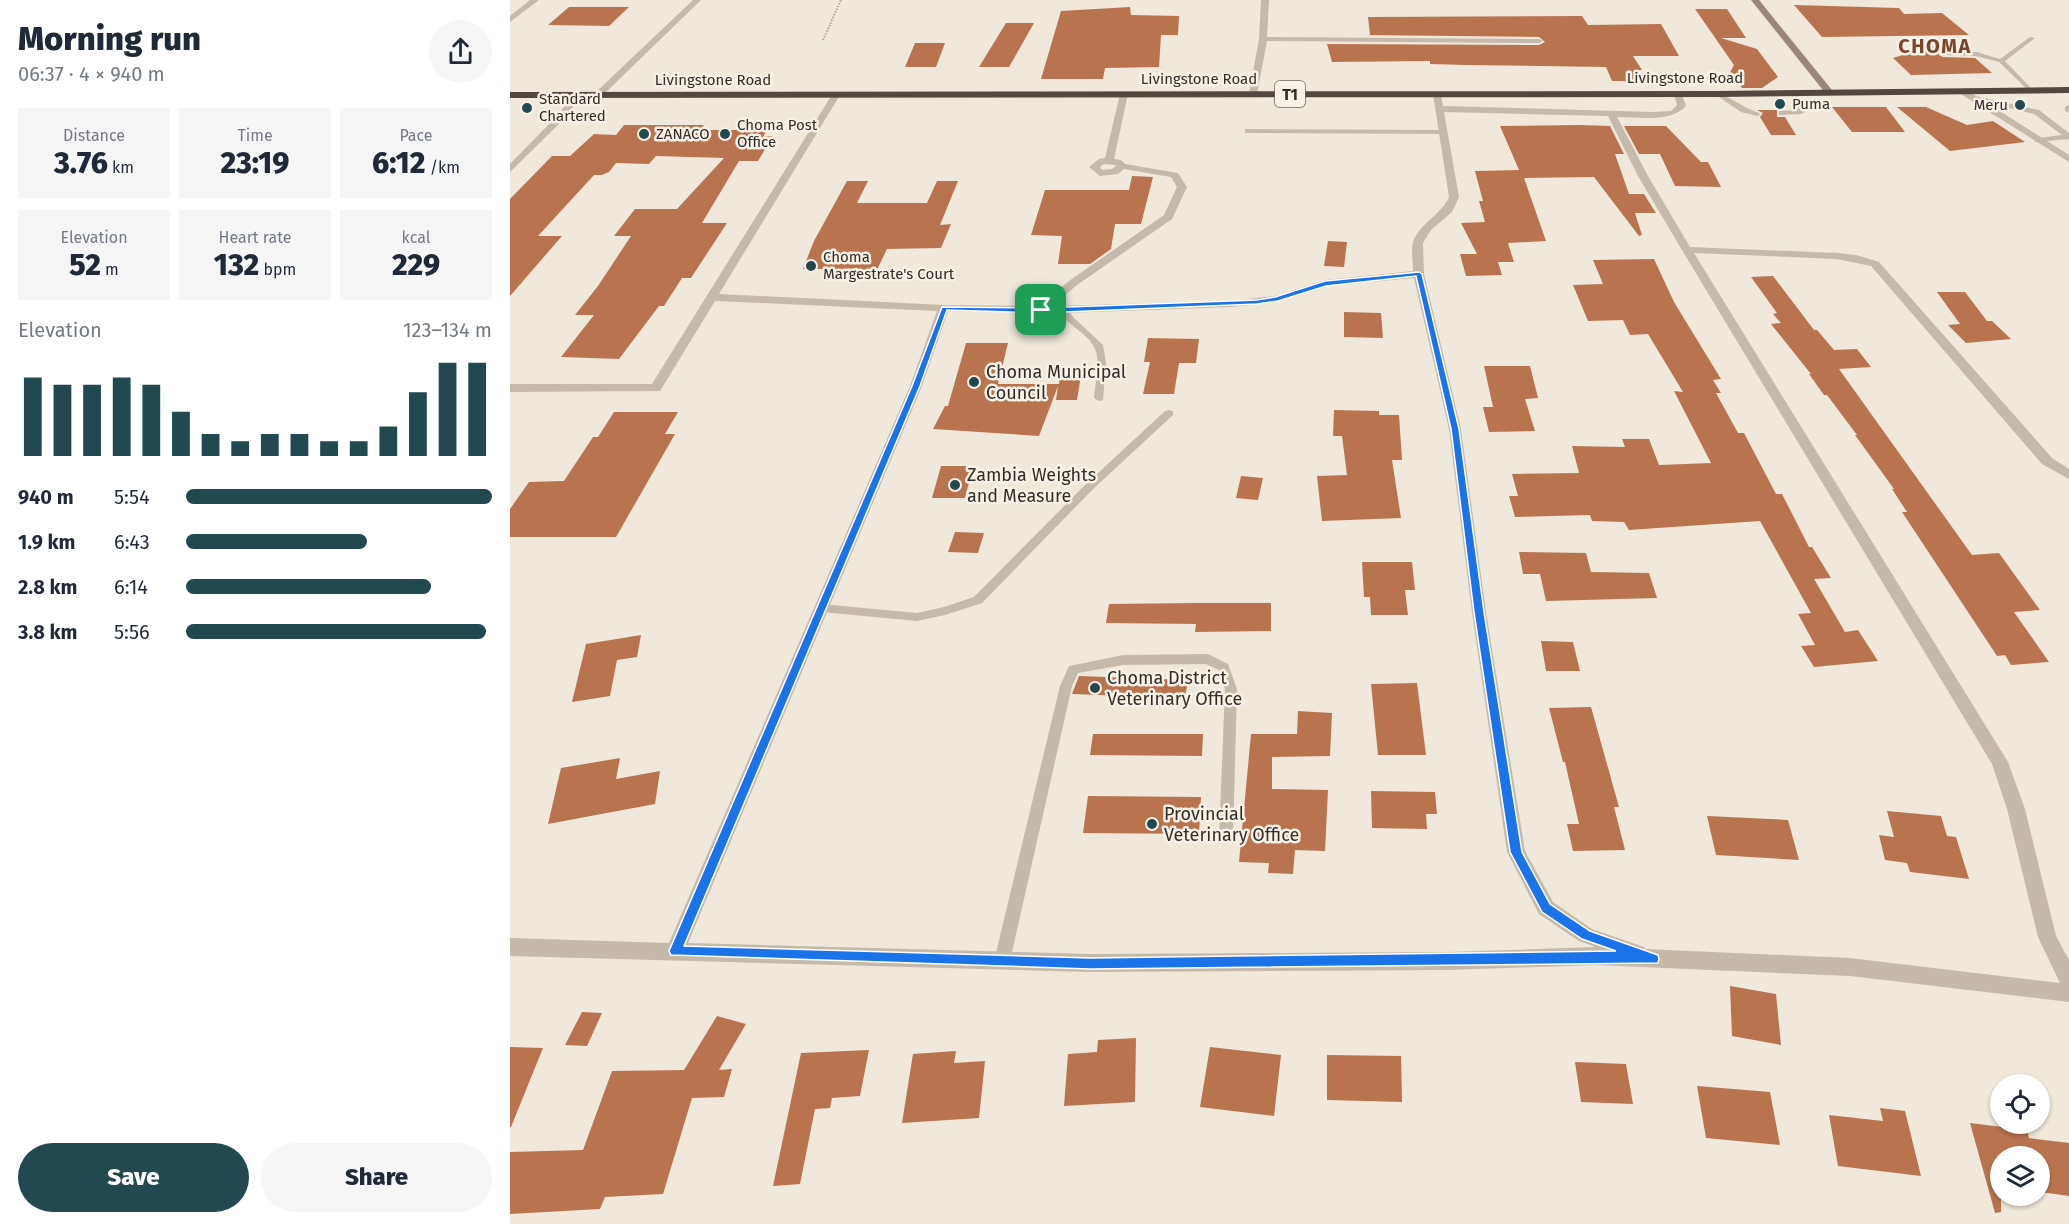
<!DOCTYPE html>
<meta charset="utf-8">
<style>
:root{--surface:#fff;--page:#f6f6f7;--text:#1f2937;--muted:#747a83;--accent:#224850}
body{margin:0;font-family:"Fira Sans",sans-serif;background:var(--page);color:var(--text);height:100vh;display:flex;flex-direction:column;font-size:22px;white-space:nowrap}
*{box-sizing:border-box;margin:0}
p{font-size:20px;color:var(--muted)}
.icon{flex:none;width:33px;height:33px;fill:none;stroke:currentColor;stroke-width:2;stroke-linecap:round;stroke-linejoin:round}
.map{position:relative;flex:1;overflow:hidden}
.drawer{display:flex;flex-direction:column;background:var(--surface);width:510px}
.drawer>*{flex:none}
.fabs{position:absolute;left:1480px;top:1074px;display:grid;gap:12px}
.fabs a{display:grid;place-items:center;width:60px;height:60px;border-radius:50%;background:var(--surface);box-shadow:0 2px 4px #0004;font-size:30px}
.pin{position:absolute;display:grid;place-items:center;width:51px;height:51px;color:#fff;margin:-26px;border-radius:12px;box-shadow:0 3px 9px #0006}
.round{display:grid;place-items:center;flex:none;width:63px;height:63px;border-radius:32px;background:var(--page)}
.overview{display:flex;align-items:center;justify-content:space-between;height:102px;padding:0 18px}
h1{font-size:33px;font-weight:800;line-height:45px}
.figures{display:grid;grid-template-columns:repeat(3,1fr);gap:9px;height:102px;padding:6px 18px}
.figures div{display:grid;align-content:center;border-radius:0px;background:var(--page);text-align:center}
.figures b{font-size:30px;font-weight:800}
.figures small{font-size:16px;font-weight:400}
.figures p{font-size:16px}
.chart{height:168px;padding:12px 18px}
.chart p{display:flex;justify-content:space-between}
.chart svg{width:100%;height:108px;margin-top:6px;stroke:var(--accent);stroke-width:6}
.button{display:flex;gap:12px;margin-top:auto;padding:12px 18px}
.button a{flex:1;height:69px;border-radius:36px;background:var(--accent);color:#fff;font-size:24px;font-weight:800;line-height:69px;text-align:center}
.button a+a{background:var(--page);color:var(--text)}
ul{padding:0 18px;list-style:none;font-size:20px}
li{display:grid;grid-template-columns:96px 72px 1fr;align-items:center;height:45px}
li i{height:15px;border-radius:8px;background:var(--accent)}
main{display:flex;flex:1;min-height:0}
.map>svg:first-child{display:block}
</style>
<main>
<section class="drawer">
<div class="overview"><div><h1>Morning run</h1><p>06:37 · 4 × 940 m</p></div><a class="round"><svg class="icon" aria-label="share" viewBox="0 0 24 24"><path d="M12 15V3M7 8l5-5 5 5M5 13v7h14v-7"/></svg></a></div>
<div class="figures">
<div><p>Distance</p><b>3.76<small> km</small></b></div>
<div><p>Time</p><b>23:19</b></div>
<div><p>Pace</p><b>6:12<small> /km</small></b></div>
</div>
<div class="figures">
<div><p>Elevation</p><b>52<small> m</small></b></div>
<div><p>Heart rate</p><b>132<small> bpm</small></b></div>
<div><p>kcal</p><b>229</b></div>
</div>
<div class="chart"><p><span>Elevation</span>123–134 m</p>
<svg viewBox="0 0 160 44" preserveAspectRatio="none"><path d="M5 44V12M15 44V15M25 44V15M35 44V12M45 44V15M55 44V26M65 44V35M75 44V38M85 44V35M95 44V35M105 44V38M115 44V38M125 44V32M135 44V18M145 44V6M155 44V6"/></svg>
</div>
<ul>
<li><b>940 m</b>5:54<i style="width:100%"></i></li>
<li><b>1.9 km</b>6:43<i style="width:59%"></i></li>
<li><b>2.8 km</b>6:14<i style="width:80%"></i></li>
<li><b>3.8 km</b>5:56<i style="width:98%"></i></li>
</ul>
<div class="button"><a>Save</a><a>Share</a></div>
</section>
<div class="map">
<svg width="1559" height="1224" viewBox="0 0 1559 1224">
<rect width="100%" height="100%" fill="#efe8db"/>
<!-- building -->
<path fill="#b9744f" d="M1284 5 1389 8 1394 14 1432 13 1459 35 1312 37Z
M59 7H119L99 26 38 25Z
M620 7 621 15 669 16 668 35H651L649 67 595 68 593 79H531L551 11Z
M1185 9H1217L1236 38H1211L1247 49 1268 77 1252 88H1232L1227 81 1217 78 1224 65Z
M1072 16 1078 25 1151 24 1169 56H1123L1132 70H1124L1129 81H1102L1096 67 956 65 920 64V61L822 62 817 44 1029 45 1035 42 1029 37 851 35H860L858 17Z
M496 23H524L499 67H469Z
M1443 40 1454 49H1433L1428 52 1429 55 1433 57 1465 58 1482 73 1401 75 1383 58Z
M405 43H435L426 67H395Z
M1322 107H1376L1395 132H1342Z
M1387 107H1416L1457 125 1483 121 1515 142 1440 151Z
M1247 110H1267V117H1275L1286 135H1261L1250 117 1253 113Z
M114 125H194L190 130H257L253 137 263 136 248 161H229L192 223H217L181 278H172L154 306H149L109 359 51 357 84 315H65L88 286 121 236H104L125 209H167L214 158 146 156 139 164 106 163 99 172 92 175H84L28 236H52L0 296V199L42 156H60L84 134 106 135Z
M1069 125 1100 126 1114 154H1105L1119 194H1134L1146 213H1125L1132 235 1129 236 1084 177 1014 178 1036 241 998 243 1004 262H988L992 275 956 276 950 254H967L951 223 975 222 969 201H973L965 171 1009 170 990 126Z
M1114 126H1156L1191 162H1198L1211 187 1165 186 1150 154H1129Z
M622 176 643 177 631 224H605L601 249 580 264H548L552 236 521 235 535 190H619Z
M337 181H358L347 203H417L427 181H448L430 225 441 224 431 248 377 249 364 276H329L332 269H293L304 241Z
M818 241 837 242 834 267 814 266Z
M1144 259 1164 302 1211 379 1203 380 1211 393H1206L1228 433H1234L1266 494H1272L1299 547H1302L1321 578 1304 579 1335 632 1348 630 1368 661 1304 667 1291 646 1305 645 1288 614 1301 613 1250 521 1119 530 1114 522 1082 521 1080 515 1005 517 999 496H1008L1002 474 1069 473 1062 446 1115 447 1112 439H1139L1149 465 1201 463 1164 391 1173 392 1138 334 1120 335 1113 320 1078 321 1063 285 1093 284 1083 260Z
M1263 276 1304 330H1307L1324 350 1347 349 1361 367 1329 369 1462 555 1489 553 1530 610 1504 612 1539 662 1501 665 1495 655 1487 656 1392 512H1397L1382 489H1384L1345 435H1347L1317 395H1314L1299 374H1301L1261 324 1271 323 1263 314 1267 313 1241 277Z
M1427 292H1455L1477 321H1482L1501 339 1456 343 1438 325 1450 324Z
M834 312 871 313 873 338 834 337Z
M638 338 689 339 686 363H669L664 394H633L640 362H634Z
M456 343H498L488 384H549L550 375H571L567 400H546L548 386 529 436 423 429 435 406H438Z
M974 366H1020L1028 398 1015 399 1025 431 979 432 973 407H983Z
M824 410 869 411V415H889L892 460H882L891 518 812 521 807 476 837 475 832 436H823Z
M104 412H168L155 434H165L106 537H0V509L19 482 54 481 83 437H88Z
M431 466H463L455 498H422Z
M731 476 753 478 748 500 726 498Z
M445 532 474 533 468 553 438 552Z
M1009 552 1076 553 1081 572 1139 573 1147 598 1036 601 1030 574H1013Z
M852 562H902L905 590H895L898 615H861L860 597H854Z
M687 603H761V631L685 632 686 624 596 623 599 604Z
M131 635 127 657 107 660 100 696 62 702 76 644Z
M1031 641 1063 642 1070 671H1036Z
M569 676 678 680 675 698 562 694Z
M907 683 916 755H868L861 684Z
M1081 707 1109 807H1104L1115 850 1063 851 1057 824H1069L1055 762H1053L1039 708Z
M788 711 822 713 820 756 762 757V789L818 790 815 851 785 850 783 874 758 873 759 863 729 862 741 734H787Z
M583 734H693L692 756 580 755Z
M110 758 106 779 150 771 145 804 38 824 51 768Z
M861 791 925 792 927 814H916L917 829 862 828Z
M578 796 691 797 689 834 573 833Z
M1377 811 1431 816 1437 836 1446 837 1459 879 1400 872 1397 863 1375 860 1369 835 1384 837Z
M1197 816 1278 820 1289 860 1206 855Z
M1220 986 1266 994 1271 1045 1222 1036Z
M72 1012 92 1013 77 1046 55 1045Z
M207 1016 236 1024 209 1070 222 1069 214 1097 182 1098 153 1194 95 1197 90 1209 0 1214V1152L73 1150 102 1071 174 1070Z
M626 1038 625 1102 554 1106 558 1054 587 1052 588 1040Z
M0 1047 33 1048 1 1127H0Z
M700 1047 771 1055 764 1116 690 1107Z
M359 1050 350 1096 322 1098 320 1108 305 1109 290 1184 263 1186 291 1053Z
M446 1051 444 1063 475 1061 469 1118 392 1123 403 1054Z
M817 1055 891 1056 892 1102 817 1100Z
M1065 1062 1116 1064 1123 1104 1071 1102Z
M1187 1086 1260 1092 1270 1145 1196 1138Z
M1370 1108 1395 1111 1411 1176 1328 1166 1319 1115 1373 1121Z
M1460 1123 1517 1130 1519 1138 1559 1143V1196L1530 1192V1156H1491V1212L1485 1213Z"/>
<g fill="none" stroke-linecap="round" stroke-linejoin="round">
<!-- path -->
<path stroke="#b1a393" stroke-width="2" stroke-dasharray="1.5 1.5" stroke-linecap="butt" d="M313 40 331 0"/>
<!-- lane -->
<path fill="#c5b9a9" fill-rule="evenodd" d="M1520 37 1525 38 1495 61 1522 89 1523 90 1520 92 1489 62 1466 56 1433 55 1430 53 1433 51 1466 52 1490 59Z
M1284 91 1287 93 1295 112 1291 114 1269 115V111L1287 110 1281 93Z
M1208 92 1237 108 1251 114 1247 116 1231 112 1206 95V93Z
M1461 95 1529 110 1559 133V139L1525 142V138H1528L1552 135 1524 114 1459 98V96Z
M1559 105V113L1555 111V107Z
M735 129 934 130 938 132 934 134 738 133H735Z
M553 307 556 308 564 318 593 345 596 363 593 400 589 401 584 398C585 383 592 358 583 345 574 331 557 325 548 310Z
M659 410 663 411V415L582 490 472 603 435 615 407 621 311 612 305 608 311 604 407 613 434 607 464 597 574 486 655 411Z
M698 654 718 664 727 689 723 837 721 841 716 843 711 841 709 837 715 689 709 670 696 664 613 665 568 673 562 686 500 961 497 966 492 968 487 966 484 961 550 686 559 666 613 655Z"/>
<!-- street -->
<path fill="#c5b9a9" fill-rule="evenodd" d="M20 0H29L0 22V16Z
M183 0H191L91 97H85V93Z
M751 0H759L757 37 1029 39 1033 41 1029 43 757 41 747 94 743 97 739 94 749 39Z
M1449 89H1455L1559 155V162L1449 93Z
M927 91 931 94 933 106 1143 112 1161 111 1167 105 1164 94 1171 92 1176 106C1160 123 1130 117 1107 117L1138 176 1180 247 1327 253 1346 255 1369 262 1542 458 1559 469V479L1532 464 1361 266 1327 259 1184 253 1498 762 1515 809 1546 936 1559 960V1002L1340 976 1085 965 939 970 580 972 0 956V938L159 943 400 386 427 311 205 301 150 391 0 392V384H142L323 93 330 95 209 294 434 305 529 306 559 281 654 215 667 187 661 177 614 169 608 174 590 176 579 167 589 159 595 158 610 94 614 91 618 94 604 159 611 160 615 164 668 173 677 187 662 219 567 285 542 306 721 301 765 296 815 280 903 271C903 263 901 250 903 242 910 223 931 215 939 197L923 94ZM934 112 1098 116 1128 176 1172 250 1482 764 1497 809 1528 937 1550 983 1340 958 1135 949 1134 947 1082 929 1043 902 1015 851 976 612 951 429 914 274 913 243 921 230 942 212 949 197ZM594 164 605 165 606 166 602 169 592 170 590 167ZM904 278 939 429 962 612 997 852 1029 914 1069 941 1086 947 939 952 580 954 178 943 412 386 438 311 553 313 721 307 766 302 816 286Z
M65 93 72 95 53 120 0 172V164L47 116Z"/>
<!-- secondary -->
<path fill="#99887a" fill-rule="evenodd" d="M1241 0H1249L1322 90V94H1316Z"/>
<!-- highway -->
<path fill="#534840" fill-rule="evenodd" d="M1559 87V93L1208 97 0 98V92L1208 91Z"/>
</g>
<!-- route -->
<path fill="#1a73e8" stroke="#fff" stroke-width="1.5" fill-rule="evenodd" d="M909 272 912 274 949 429 974 612 1012 852 1040 904 1080 931 1148 955 1149 959 1148 963 580 969 161 955 159 951 402 386 432 307 531 308 747 300 765 297 815 281ZM906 276 941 429 964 612 1000 852 1032 912 1072 939 1106 951 580 958 174 946 410 386 437 310 531 313 747 304 768 301 816 286Z"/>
<!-- markers -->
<g fill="#224850" stroke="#f7f1e7" stroke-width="2">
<circle cx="1270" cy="104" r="6"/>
<circle cx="1510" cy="105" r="6"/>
<circle cx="17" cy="108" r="6"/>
<circle cx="134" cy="134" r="6"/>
<circle cx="215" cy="134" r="6"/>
<circle cx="301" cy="266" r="6"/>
<circle cx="464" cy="382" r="6"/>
<circle cx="445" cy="485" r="6"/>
<circle cx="585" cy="688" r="6"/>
<circle cx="642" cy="824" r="6"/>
</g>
<g text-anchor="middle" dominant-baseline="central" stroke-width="5" stroke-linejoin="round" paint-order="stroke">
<!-- far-street labels -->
<g font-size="15" fill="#332d28" stroke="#f7f1e7">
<text x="1175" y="78">Livingstone Road</text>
<text x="689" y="79">Livingstone Road</text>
<text x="203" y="80">Livingstone Road</text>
</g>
<!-- far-poi labels -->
<g font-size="15" fill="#332d28" stroke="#f7f1e7" text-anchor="start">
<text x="29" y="99">Standard<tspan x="29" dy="17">Chartered</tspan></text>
<text x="1282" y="104">Puma</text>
<text x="1498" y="105" text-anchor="end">Meru</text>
<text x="227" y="125">Choma Post<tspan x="227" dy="17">Office</tspan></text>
<text x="146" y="134">ZANACO</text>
<text x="313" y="257">Choma<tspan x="313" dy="17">Margestrate's Court</tspan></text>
</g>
<!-- shield labels -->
<rect fill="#f7f1e7" stroke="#6e6861" stroke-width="1.5" x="765" y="81" width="30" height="26" rx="4.5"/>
<g font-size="16" font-weight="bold" fill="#332d28">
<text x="780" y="94">T1</text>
</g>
<!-- poi labels -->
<g font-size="18" fill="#332d28" stroke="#f7f1e7" text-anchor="start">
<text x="476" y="372">Choma Municipal<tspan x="476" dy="21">Council</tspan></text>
<text x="457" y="475">Zambia Weights<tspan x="457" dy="21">and Measure</tspan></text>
<text x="597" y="678">Choma District<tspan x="597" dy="21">Veterinary Office</tspan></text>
<text x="654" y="814">Provincial<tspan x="654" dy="21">Veterinary Office</tspan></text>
</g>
<!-- far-district labels -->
<g font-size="20" font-weight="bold" letter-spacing="1.5" fill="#7a452a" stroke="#f7f1e7">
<text x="1425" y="46">CHOMA</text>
</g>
</g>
</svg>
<div class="fabs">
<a><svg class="icon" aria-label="locate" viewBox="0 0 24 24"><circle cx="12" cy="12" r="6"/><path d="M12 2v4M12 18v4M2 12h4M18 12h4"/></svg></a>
<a><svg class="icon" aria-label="layers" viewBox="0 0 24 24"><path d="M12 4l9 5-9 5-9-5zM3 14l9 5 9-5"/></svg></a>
</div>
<div class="pin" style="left:531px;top:310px;background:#1e9e55"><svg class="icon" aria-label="arrive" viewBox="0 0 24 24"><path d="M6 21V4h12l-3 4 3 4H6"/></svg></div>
</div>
</main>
